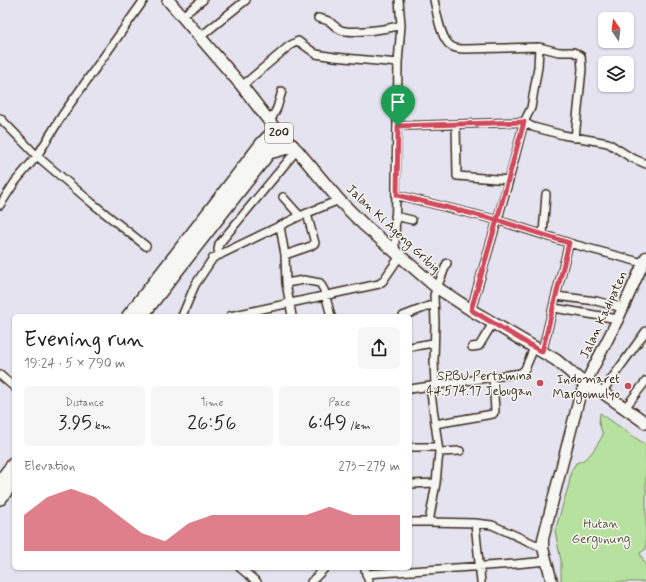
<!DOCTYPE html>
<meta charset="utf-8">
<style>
:root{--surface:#fff;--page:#f6f6f6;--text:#222;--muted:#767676;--accent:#d1495b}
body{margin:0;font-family:Mynerve,sans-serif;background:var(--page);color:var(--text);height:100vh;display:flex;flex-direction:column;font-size:15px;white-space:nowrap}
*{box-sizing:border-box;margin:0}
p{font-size:13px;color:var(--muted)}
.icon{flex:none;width:22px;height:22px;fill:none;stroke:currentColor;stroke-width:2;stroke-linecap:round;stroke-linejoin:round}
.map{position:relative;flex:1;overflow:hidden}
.details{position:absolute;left:12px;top:314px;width:400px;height:256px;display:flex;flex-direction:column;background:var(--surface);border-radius:6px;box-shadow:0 1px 3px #0004}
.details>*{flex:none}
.needle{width:26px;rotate:346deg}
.tools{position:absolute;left:598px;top:12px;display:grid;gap:8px}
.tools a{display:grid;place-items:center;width:36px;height:36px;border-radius:6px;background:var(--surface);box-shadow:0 1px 3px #0004;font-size:20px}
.pin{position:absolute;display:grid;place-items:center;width:34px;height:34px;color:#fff;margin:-41px -17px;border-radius:50% 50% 50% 0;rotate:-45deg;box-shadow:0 0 4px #0007}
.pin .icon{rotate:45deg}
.round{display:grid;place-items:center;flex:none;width:42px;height:42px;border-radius:6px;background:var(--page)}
.summary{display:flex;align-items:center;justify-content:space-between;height:68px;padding:0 12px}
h1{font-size:22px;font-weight:600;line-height:30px}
.metrics{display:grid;grid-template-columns:repeat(3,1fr);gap:6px;height:68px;padding:4px 12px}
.metrics div{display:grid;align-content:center;border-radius:6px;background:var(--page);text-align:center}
.metrics b{font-size:20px;font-weight:600}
.metrics small{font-size:11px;font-weight:400}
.metrics p{font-size:11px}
.chart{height:112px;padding:8px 12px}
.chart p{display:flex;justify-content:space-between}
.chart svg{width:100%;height:72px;margin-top:4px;fill:var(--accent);opacity:.7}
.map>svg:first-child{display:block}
</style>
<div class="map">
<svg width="646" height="582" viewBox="0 0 646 582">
<rect width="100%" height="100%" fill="#e4e3ef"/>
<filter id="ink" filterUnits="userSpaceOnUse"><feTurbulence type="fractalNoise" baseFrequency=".025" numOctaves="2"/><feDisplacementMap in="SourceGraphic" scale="8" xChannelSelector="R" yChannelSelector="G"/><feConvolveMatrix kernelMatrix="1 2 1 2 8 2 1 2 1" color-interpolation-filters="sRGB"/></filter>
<g filter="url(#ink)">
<!-- green -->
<path fill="#b6e19e" stroke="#78865e" d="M600 413 646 445V549L640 553 646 566V582H561V561L555 531 569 484 571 471 576 463C589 460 596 447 603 435L599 423Z"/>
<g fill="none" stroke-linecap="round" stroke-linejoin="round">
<!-- street casing -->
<g stroke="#3b2a1e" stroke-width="10">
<path id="street" d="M434 0C437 12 440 39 451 46 455 49 461 49 466 49L539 47 559 52H574L581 56 582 69 575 138
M182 16 203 0
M318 18C322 19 327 20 330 22 334 25 336 28 341 30 352 34 389 29 401 25
M200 37 246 0
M242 86 289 46 298 41 316 54 334 57 398 63
M0 118 37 156 92 203 146 246
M270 122 277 108 282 91
M456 124 457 176 509 180
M398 126 524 122 533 127 563 135 608 143 630 157 646 164
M397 195 497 220 569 243 643 263
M283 197 300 216
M0 205 15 182 37 156 63 114 144 0
M395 216 412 220
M280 226 285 255 286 283 292 316
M543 234 546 194
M395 251 398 63 401 25 399 0
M220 255 218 250 219 244 297 150
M285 255 311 246 315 243 307 214
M286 283 304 280 320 283 324 290 331 316
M556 296 596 301 623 308
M554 308 618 319
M471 310 509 180 524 122 531 108 538 67 539 47
M182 316 195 285 213 258 300 216 339 200
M230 316 379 284 383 281 400 256
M403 316 434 304
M410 347 433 343
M472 347 479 346 493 323
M542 352 569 243
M0 375 14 387
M435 385 434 361 435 323 434 295 447 263
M410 389 521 373 525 369 534 348
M602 392 646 331
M625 408 646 381
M435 424 493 414 495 411 493 377
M410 447H438
M439 452 460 451
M410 484 436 483 439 452 430 386
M410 522H429L436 483
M429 522 475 523 481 582
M475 523 492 525 543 548
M240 568 257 582
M365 568 366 574 515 564 547 561
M366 574 369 582
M311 582 325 568"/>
</g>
<!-- secondary casing -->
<g stroke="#3b2a1e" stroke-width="13">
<path id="secondary" d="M585 384 618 319 646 257
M552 582 543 548V539L579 399 585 384"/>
</g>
<!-- primary casing -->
<g stroke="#3b2a1e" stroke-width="14">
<path id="primary" d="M168 0 242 86 276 130 297 150 339 200 364 225 436 287 471 310 556 360 586 385 602 392 646 423"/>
</g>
<!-- highway casing -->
<g stroke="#3b2a1e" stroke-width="16">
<path id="highway" d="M269 152 292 146
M129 316 263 143 276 130
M141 316 282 135
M0 482 14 464
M0 498 14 480"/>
</g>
<!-- street -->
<use href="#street" stroke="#f6f6f2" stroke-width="7"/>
<!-- secondary -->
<use href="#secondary" stroke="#f6f6f2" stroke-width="10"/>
<!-- primary -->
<use href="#primary" stroke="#f6f6f2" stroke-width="11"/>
<!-- highway -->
<use href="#highway" stroke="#f6f6f2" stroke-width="13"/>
</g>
</g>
<g fill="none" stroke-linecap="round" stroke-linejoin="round" filter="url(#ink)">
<!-- route casing -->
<g stroke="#fff" stroke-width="8">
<path id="route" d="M398 126 397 195 497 220 471 310 542 352 569 243 497 220 524 122 398 126"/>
</g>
<!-- route -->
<use href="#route" stroke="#d1495b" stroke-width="5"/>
</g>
<!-- markers -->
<g fill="#d1495b" stroke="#f6f6f2" stroke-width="1.5">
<circle cx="540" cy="383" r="4"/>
<circle cx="628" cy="386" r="4"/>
</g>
<g text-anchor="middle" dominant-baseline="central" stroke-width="3" stroke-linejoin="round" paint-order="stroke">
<!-- shield labels -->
<rect fill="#f6f6f2" stroke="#73675e" stroke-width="1" x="265" y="123" width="28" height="20" rx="3"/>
<g font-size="12" font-weight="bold" fill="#3b2a1e">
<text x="279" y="133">200</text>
</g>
<!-- street labels -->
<g font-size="13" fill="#3b2a1e" stroke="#f6f6f2">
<text transform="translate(393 229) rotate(43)">Jalan Ki Ageng Gribig</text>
<text transform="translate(604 315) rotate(-65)">Jalan Kadipaten</text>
</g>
<!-- poi labels -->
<g font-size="13" fill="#3b2a1e" stroke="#f6f6f2" text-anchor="end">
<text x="532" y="376">SPBU Pertamina<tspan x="532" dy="15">44.574.17 Jebugan</tspan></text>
<text x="620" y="379">Indomaret<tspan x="620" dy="15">Margomulyo</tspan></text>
</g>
<!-- park labels -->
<g font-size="13" fill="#5a583e" stroke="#f6f6f2">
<text x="601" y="524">Hutan<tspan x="601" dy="15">Gergunung</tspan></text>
</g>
</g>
</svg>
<div class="tools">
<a><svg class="needle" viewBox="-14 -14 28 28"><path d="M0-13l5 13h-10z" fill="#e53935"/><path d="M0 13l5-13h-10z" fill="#767676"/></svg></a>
<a><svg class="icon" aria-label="layers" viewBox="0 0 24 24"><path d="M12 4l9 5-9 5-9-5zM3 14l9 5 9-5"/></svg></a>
</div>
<div class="pin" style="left:398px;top:126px;background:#1e9e55"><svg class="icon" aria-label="arrive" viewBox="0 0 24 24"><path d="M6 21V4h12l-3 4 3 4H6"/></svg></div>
<section class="details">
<div class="summary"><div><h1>Evening run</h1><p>19:24 · 5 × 790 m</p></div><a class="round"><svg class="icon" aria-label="share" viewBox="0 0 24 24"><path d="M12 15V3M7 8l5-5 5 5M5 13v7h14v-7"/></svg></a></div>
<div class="metrics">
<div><p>Distance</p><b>3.95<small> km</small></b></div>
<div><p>Time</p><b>26:56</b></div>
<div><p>Pace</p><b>6:49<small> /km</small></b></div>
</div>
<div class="chart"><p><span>Elevation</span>273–279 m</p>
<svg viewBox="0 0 160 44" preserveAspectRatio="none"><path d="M0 44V22L10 11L20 6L30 11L40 22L50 33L60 38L70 27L80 22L90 22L100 22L110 22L120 22L130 17L140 22L150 22L160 22V44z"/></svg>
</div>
</section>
</div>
